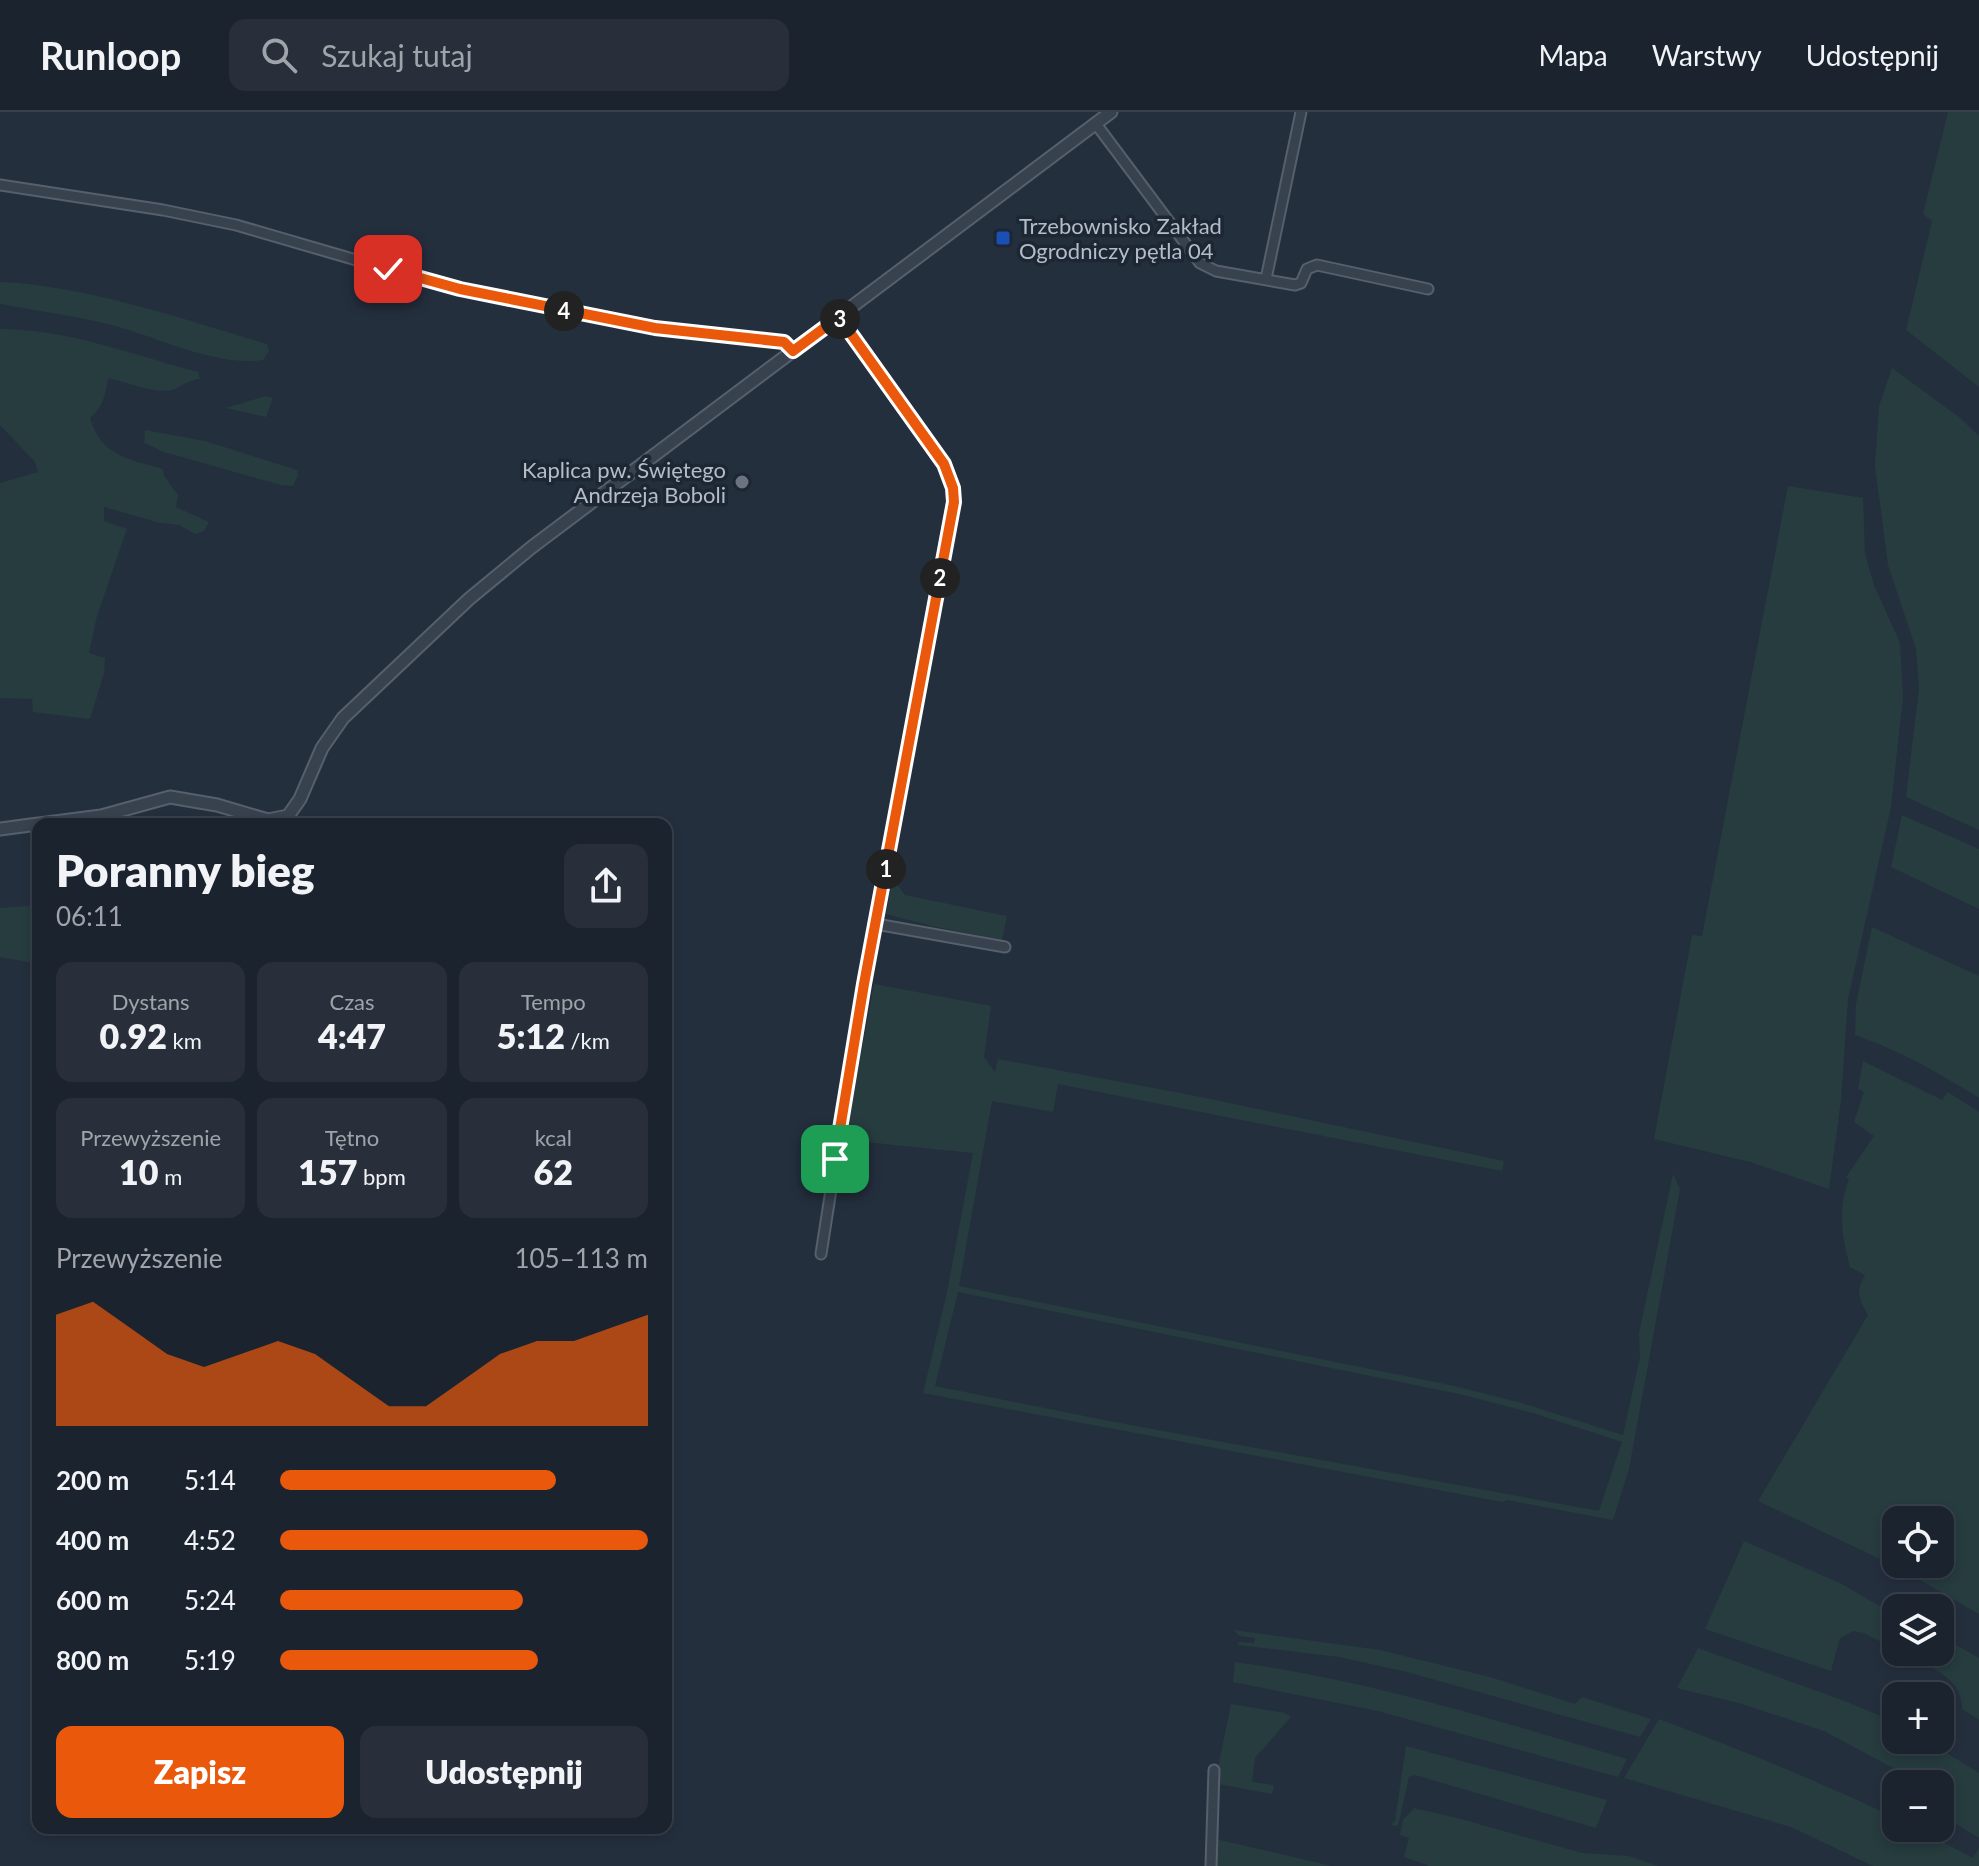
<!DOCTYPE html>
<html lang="pl">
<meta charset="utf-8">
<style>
:root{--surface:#1b232e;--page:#282f3a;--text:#f1f3f6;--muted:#a0a4aa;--line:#39404a;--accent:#ea580c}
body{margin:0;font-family:Lato,sans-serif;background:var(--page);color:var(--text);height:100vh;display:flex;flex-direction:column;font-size:30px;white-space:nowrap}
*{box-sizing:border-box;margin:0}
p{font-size:26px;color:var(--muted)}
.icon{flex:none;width:44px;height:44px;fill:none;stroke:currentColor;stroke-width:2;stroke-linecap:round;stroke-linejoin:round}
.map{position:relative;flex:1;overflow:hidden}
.sheet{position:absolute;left:32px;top:706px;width:640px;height:1016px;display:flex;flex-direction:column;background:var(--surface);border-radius:16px;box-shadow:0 4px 12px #0003,0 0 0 2px var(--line)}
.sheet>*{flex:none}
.buttons{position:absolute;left:1882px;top:1394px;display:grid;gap:16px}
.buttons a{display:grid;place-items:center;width:72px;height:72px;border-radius:16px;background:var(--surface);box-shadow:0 4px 12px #0003,0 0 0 2px var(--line);font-size:40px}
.pin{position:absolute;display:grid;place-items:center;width:68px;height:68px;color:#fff;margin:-34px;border-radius:16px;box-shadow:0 4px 12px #0006}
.km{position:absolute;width:40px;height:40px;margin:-20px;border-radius:50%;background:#222;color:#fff;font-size:22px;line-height:40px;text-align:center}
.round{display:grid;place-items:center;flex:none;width:84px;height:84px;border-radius:16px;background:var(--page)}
.summary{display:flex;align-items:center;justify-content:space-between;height:136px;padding:0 24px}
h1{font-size:44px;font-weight:800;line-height:60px}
.stats{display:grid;grid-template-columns:repeat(3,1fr);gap:12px;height:136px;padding:8px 24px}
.stats div{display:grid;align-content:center;border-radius:16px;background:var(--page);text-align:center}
.stats b{font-size:34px;font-weight:800}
.stats small{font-size:22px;font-weight:400}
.stats p{font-size:22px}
.chart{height:224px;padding:16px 24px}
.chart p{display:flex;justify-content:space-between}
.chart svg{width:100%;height:144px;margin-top:8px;fill:var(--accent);opacity:.7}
.button{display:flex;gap:16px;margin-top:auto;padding:16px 24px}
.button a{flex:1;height:92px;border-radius:16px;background:var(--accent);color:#fff;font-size:32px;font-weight:800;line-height:92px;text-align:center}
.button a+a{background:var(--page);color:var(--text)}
ul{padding:0 24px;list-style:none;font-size:26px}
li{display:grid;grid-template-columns:128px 96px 1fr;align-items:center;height:60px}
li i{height:20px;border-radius:10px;background:var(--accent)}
header{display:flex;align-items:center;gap:48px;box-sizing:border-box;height:112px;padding:0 40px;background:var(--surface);border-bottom:2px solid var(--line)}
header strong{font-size:38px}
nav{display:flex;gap:44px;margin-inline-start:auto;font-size:28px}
.search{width:560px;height:72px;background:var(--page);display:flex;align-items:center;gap:20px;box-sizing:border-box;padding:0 28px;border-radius:16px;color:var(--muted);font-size:30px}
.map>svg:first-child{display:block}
</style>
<header>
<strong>Runloop</strong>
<div class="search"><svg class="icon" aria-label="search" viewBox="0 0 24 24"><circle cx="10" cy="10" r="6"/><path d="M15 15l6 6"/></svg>Szukaj tutaj</div>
<nav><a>Mapa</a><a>Warstwy</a><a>Udostępnij</a></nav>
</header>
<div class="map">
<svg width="1979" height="1754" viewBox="0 0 1979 1754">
<rect width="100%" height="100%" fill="#242f3e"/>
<!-- green -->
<path fill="#263c3f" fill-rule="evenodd" d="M1948 0H1979V275L1906 218 1932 109 1923 102Z
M0 170C83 173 187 208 267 232L269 239 263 248C216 255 160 226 115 214 77 204 38 199 0 192Z
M0 217C68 217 133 243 198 260L200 267C187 267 178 279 165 279 147 279 126 270 108 266 106 282 103 295 90 306 101 344 129 347 163 357L164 364 178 383 176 395 209 410 204 419 195 422 179 413 160 411 104 395V409L127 417 97 504 89 541 105 546 104 561 90 607 33 600 32 587 0 586V371L38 360 35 350 0 313Z
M1892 256 1959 305 1979 324V718L1906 685 1919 576 1916 537 1888 453 1875 354 1879 294Z
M266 284 273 286 266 305 225 296Z
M145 318 205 329 297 358 298 363 293 374 281 373 164 340 144 331Z
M1788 374 1863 386 1865 442 1874 473 1900 531 1903 585 1891 695 1848 887 1841 988 1829 1077 1750 1050 1654 1027 1692 823 1702 824Z
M1902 703 1979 737V797L1891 755Z
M896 771 905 783 1007 804 1002 828 932 814 886 802 891 775Z
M38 793V852L0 845V796Z
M1872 815 1979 864V986C1939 961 1899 938 1855 923L1856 892Z
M874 872 991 894 984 945 995 960 998 947 1196 984 1504 1049 1502 1059 1058 972 1053 1000 992 989 959 1174 1450 1273 1522 1291 1623 1323 1640 1245 1639 1221 1673 1062 1680 1077 1629 1357 1613 1408 1507 1388 1502 1390 923 1281 947 1180 973 1041 845 1028ZM958 1180 1459 1282 1533 1301 1622 1330 1599 1399 1109 1309 935 1274Z
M1863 949 1942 988 1948 980 1979 1000V1502L1901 1457 1758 1389 1868 1203C1859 1188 1855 1179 1865 1163L1850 1155C1842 1124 1837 1098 1849 1068L1846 1065 1874 1024 1854 1010 1864 980 1858 977ZM1896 1408H1940V1452H1896Z
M1744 1429 1842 1472 1896 1504V1538L1864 1521 1853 1519 1840 1526 1831 1559 1705 1517Z
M1234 1518 1380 1538 1490 1565 1575 1592 1582 1585 1651 1607 1640 1625 1407 1560 1339 1545 1238 1533V1530L1254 1531 1255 1526 1239 1524Z
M1940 1524 1979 1546V1608L1962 1597C1963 1564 1925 1553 1900 1540H1940Z
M1698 1536 1842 1588 1895 1610 1896 1628H1926L1979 1661V1726L1940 1702V1672H1917L1908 1664 1824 1619 1742 1592 1677 1576Z
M1235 1550C1369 1568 1498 1609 1627 1647L1618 1665 1378 1599 1233 1570Z
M1231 1592 1285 1601 1291 1605 1255 1646 1252 1670 1274 1673 1272 1682 1218 1672 1219 1651Z
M1659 1607C1739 1637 1818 1669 1896 1706V1716H1916L1973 1746 1979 1736V1754H1873L1791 1715 1624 1666Z
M1406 1634 1607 1688 1596 1716 1415 1663 1409 1665 1398 1714 1391 1713 1395 1709Z
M1414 1696 1461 1707 1582 1741 1629 1744 1658 1754H1430L1404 1745 1409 1726 1400 1723 1403 1708Z
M1216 1727 1332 1754H1216Z"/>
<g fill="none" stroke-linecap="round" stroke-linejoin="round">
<!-- minor casing -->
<g stroke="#565f6c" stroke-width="13">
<path id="minor" d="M1096 12 1200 151 1216 159 1295 173 1301 171 1307 157 1317 153 1428 177
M0 73 163 98 236 113 435 171 519 190 655 216 775 229 787 231 793 239
M1266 167 1301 0
M876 812 1005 835
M38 1098V1128
M821 1142 859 898 954 383 948 361 936 339 839 205
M1211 1754 1214 1658"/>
</g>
<!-- tertiary casing -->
<g stroke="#565f6c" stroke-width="15">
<path id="tertiary" d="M39 712 101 704 170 685 217 693 268 708 288 704 300 687 322 636 343 606 469 487 532 435 1111 0
M0 717 38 712"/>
</g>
<!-- minor -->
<use href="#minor" stroke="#38414e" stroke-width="9"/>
<!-- tertiary -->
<use href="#tertiary" stroke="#38414e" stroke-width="11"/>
</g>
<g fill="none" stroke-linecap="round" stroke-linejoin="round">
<!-- route casing -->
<g stroke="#fff" stroke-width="16">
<path id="route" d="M388 157 460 177 655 216 784 230 793 239 839 205 944 352 953 376 954 390 864 872 835 1047"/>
</g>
<!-- route -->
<use href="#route" stroke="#ea580c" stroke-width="10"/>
</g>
<!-- markers -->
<rect fill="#1a4fb4" stroke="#1d2633" stroke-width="3" x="995" y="118" width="16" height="16" rx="4"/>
<circle fill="#6b7280" stroke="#1d2633" stroke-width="3" cx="742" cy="370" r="8"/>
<g text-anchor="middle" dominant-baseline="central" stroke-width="7" stroke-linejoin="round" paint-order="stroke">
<!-- poi labels -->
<g font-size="22" fill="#b4bcc9" stroke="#1d2633" text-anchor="start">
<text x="1019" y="113">Trzebownisko Zakład<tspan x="1019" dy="25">Ogrodniczy pętla 04</tspan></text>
<text x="726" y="357" text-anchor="end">Kaplica pw. Świętego<tspan x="726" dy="25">Andrzeja Boboli</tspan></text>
</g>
</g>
</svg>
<div class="buttons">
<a><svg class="icon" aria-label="locate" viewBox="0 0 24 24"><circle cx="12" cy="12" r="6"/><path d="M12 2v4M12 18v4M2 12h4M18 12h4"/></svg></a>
<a><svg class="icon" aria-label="layers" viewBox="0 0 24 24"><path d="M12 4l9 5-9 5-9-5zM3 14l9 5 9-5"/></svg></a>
<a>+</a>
<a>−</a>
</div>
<div class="pin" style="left:835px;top:1047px;background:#1e9e55"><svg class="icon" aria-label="arrive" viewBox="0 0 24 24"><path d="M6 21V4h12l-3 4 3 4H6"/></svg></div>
<div class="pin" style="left:388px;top:157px;background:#d93025"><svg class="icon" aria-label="check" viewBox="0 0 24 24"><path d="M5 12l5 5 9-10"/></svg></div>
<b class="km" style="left:886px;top:757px">1</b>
<b class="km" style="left:940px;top:466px">2</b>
<b class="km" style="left:840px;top:207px">3</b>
<b class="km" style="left:564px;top:199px">4</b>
<section class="sheet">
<div class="summary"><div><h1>Poranny bieg</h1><p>06:11</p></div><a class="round"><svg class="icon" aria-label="share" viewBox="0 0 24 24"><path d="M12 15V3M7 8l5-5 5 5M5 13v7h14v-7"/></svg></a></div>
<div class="stats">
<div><p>Dystans</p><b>0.92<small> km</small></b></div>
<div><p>Czas</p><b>4:47</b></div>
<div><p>Tempo</p><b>5:12<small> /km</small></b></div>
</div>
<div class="stats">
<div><p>Przewyższenie</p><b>10<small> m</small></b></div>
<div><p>Tętno</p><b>157<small> bpm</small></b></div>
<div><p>kcal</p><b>62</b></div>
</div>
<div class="chart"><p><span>Przewyższenie</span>105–113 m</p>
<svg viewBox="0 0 160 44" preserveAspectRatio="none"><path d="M0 44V10L10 6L20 14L30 22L40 26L50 22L60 18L70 22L80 30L90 38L100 38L110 30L120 22L130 18L140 18L150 14L160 10V44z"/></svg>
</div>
<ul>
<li><b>200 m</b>5:14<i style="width:75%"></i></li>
<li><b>400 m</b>4:52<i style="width:100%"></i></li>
<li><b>600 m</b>5:24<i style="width:66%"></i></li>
<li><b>800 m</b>5:19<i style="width:70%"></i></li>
</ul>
<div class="button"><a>Zapisz</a><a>Udostępnij</a></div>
</section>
</div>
